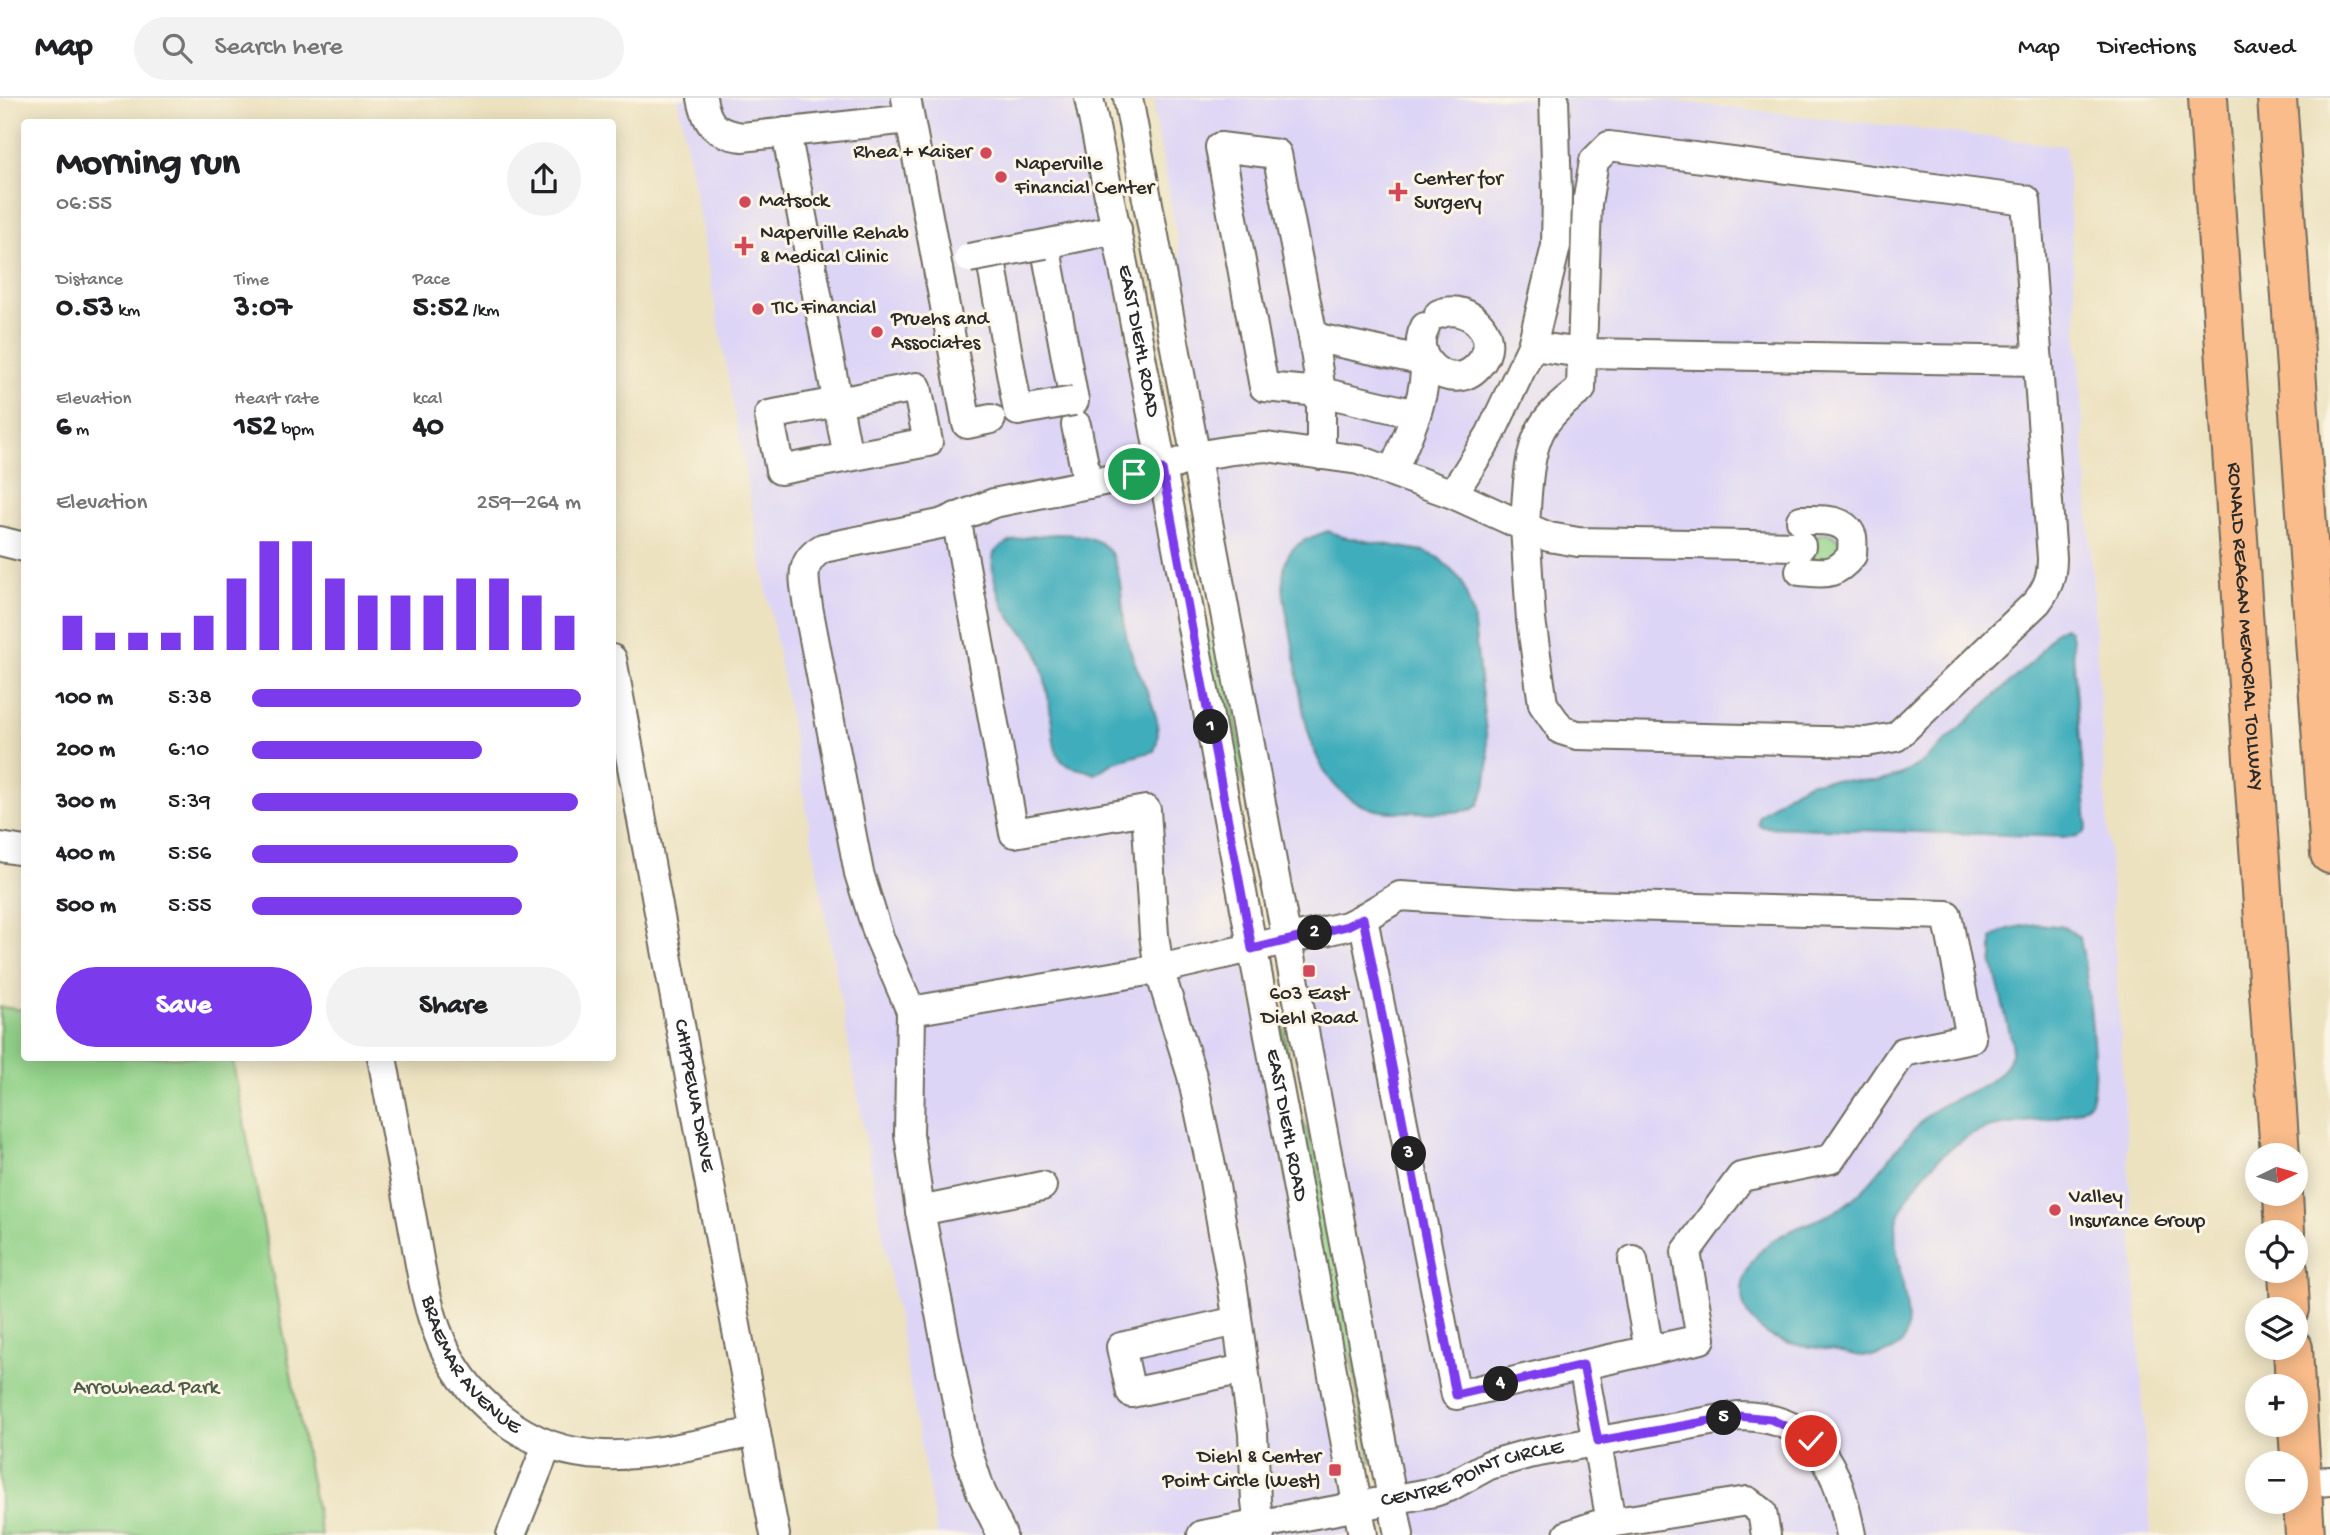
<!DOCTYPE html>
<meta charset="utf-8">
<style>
:root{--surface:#fff;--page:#f2f2f2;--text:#202124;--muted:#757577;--line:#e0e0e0;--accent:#7c3aed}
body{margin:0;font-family:"Gochi Hand",sans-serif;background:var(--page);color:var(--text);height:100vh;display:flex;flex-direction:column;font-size:26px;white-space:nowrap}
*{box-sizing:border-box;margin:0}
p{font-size:23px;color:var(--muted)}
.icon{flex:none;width:38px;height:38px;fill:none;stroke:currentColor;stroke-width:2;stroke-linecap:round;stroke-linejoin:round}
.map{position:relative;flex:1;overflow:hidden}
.drawer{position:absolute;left:21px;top:21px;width:595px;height:942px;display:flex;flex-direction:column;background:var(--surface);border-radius:7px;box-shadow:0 4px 18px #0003}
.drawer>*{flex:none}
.needle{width:46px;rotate:85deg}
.fabs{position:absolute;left:2245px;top:1045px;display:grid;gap:14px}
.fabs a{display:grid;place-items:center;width:63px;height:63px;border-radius:50%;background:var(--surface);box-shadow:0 4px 18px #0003;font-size:35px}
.pin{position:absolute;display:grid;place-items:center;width:60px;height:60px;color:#fff;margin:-30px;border:4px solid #fff;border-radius:50%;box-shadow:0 2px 7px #0007}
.km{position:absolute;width:35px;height:35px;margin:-18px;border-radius:50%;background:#222;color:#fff;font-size:19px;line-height:35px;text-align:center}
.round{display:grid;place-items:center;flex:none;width:74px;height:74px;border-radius:37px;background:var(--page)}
.overview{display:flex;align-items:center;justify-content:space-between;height:119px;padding:0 35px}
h1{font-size:38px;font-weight:700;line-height:52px}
.metrics{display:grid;grid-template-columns:repeat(3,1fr);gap:10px;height:119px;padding:7px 35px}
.metrics div{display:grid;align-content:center}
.metrics b{font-size:30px;font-weight:700}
.metrics small{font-size:19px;font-weight:400}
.metrics p{font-size:19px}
.chart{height:196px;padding:14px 35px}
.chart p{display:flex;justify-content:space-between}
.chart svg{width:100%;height:126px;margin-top:7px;stroke:var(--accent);stroke-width:6}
.button{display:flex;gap:14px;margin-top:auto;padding:14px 35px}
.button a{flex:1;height:80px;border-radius:42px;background:var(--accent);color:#fff;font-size:28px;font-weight:700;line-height:80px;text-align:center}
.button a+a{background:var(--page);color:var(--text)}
ul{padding:0 35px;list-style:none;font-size:23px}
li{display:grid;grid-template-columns:112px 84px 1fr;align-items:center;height:52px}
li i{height:18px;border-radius:9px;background:var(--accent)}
header{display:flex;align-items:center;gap:42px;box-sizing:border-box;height:98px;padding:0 35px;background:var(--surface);border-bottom:2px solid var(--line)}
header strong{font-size:33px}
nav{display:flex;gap:38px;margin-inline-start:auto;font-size:24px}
.search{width:490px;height:63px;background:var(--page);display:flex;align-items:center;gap:18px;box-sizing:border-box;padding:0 24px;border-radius:38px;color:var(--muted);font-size:26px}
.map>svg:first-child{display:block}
</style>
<header>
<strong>Map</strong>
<div class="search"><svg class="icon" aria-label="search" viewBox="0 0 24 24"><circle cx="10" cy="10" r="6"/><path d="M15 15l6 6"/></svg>Search here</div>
<nav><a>Map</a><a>Directions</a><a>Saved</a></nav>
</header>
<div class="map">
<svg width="2330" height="1437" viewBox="0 0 2330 1437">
<rect width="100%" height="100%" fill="#fcf5e5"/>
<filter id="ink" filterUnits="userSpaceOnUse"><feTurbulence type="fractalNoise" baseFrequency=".0143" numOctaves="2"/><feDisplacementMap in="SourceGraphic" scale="14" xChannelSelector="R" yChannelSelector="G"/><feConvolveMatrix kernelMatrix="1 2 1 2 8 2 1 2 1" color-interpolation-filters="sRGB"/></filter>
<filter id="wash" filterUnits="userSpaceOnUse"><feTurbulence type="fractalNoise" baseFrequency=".00686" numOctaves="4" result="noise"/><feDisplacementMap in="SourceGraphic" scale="28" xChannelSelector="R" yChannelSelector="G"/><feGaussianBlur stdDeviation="1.57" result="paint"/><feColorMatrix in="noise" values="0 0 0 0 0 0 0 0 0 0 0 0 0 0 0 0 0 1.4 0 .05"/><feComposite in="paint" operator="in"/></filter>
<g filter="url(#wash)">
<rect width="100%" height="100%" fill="#ece2c0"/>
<!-- built -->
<path fill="#ddd5f6" d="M678 0H1066L1077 9 1111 158 1352 1437H937Z
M1156 0H1646L2066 48 2151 1437H1412L1200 316 1186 188 1154 14Z"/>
<!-- green -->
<path fill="#91d188" stroke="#5e7e5a" stroke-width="2" d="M1179 407H1185L1206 523 1227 574 1270 803 1265 804 1242 681 1219 618Z
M1828 435 1839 441 1841 457 1816 463 1812 456V444L1820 436Z
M1272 895H1277L1297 1005 1320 1068 1376 1363 1371 1364 1350 1258 1327 1192Z
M0 909 24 912V959H232L321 1437H0Z"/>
<!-- water -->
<path fill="#3fadbc" stroke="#356c74" stroke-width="2" d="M1328 433 1343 439 1423 453 1439 460 1462 483 1473 518 1489 661 1485 690 1478 707 1473 711C1453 716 1430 714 1409 714 1397 714 1384 715 1372 711 1305 691 1303 605 1293 548 1289 521 1276 483 1288 458 1296 443 1313 439 1328 433Z
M1056 436C1072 436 1094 437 1107 450 1120 464 1121 494 1123 513 1124 529 1127 545 1133 560 1143 588 1167 623 1154 653L1115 664 1095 676C1082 669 1066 673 1058 657 1053 648 1053 636 1052 625 1049 602 1045 573 1036 551 1031 540 1023 535 1015 526 1002 510 988 475 994 455 1007 439 1036 438 1056 436Z
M2065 529 2070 533 2072 541 2087 727 2085 734 2078 738 2069 739 1763 729 1758 726 1759 718C1774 706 1791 691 1809 685 1830 679 1853 684 1875 683 1894 682 1909 673 1925 662L2034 562 2056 533Z
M2038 826 2065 829 2080 840C2085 865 2103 988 2089 1005 2074 1023 2011 1023 1988 1030 1959 1039 1932 1064 1915 1088 1907 1100 1899 1114 1896 1128 1891 1159 1918 1220 1903 1244 1898 1251 1883 1257 1874 1258 1862 1260 1847 1255 1836 1253 1814 1249 1790 1248 1771 1238 1725 1213 1739 1163 1777 1140 1797 1127 1822 1123 1842 1109 1878 1084 1897 1044 1929 1016 1957 993 2013 989 2012 944L1992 862V840C2006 829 2021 828 2038 826Z"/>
</g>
<g filter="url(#ink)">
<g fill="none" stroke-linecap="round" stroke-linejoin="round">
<!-- minor casing -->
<g stroke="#6f6b5f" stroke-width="32">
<g id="minor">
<path d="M702 0C707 27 715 35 742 39L909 21"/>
<path d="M906 0 967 326 991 321"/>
<path id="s1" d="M1089 0 1131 205 1363 1437"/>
<path d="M1128 0 1399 1437"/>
<path d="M786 34 848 359"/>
<path d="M990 157 1018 313 1056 306"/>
<path d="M1425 229C1407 262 1452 297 1478 268 1504 241 1471 203 1439 216"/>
<path d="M1313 239 1425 263C1427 301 1407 338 1393 373"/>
<path d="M917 289 928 344 780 372 769 317Z"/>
<path d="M1074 303 1045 146 1117 131"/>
<path d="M1076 327 1088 386"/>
<path d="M1321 357V294L1313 239 1277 56 1220 49 1264 289 1321 294 1416 316"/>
<path d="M1453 396 1490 337 1532 248 1556 148 1557 95 1554 0"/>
<path d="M956 419 1014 735 1146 712 1154 837 1159 871 1192 978 1213 1077 1233 1191 1253 1335 1256 1403 1260 1437"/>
<path d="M0 443 24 449"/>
<path d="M1801 448 1578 444 1549 439 1525 429C1527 398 1527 345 1548 321 1557 309 1570 300 1581 291L1582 255 2038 263"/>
<path d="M1800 473C1826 475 1835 478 1852 457 1852 452 1853 444 1852 439 1845 419 1818 422 1801 422"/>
<path id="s2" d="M612 561 775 1437"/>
<path d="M0 749 24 753"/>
<path d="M1363 820 1400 798 1513 805 1947 817 1971 940 1903 954 1831 1061 1741 1079 1686 1154 1701 1241 1583 1267"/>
<path d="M911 913 879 839 859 775 808 509C805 483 797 465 823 450L940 426 994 405 1162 371 1196 358 1232 352 1266 349 1359 362 1453 396 1525 429 1531 522 1543 606 1561 632 1577 637 1866 644 1896 639 2037 504C2048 489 2052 479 2052 460L2026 102 1609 48 1594 63 1587 106 1582 255 1532 248"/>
<path id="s3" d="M382 959C391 1010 401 1060 410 1111 418 1150 422 1192 436 1230 461 1301 527 1355 603 1357 654 1359 706 1343 756 1334"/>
<path d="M920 1113 1042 1088"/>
<path d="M1633 1162 1649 1252"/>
<path d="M1237 1223 1121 1249 1131 1295 1244 1271"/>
<path d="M2302 1385 2330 1383"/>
<path d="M511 1437 547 1348"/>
<path d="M1002 1437 981 1394 966 1349 920 1113 909 1036 911 913 1159 871 1347 828 1363 820 1456 1297 1583 1267 1611 1424"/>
<path id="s4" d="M1202 1437 1434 1394 1449 1389 1489 1367 1528 1356 1738 1318C1817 1318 1838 1369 1851 1437"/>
<path d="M1568 1437 1597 1427 1747 1403 1762 1414 1766 1437"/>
</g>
</g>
<!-- highway casing -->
<g stroke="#6f6b5f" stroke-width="42">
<g id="highway">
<path id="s5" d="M2208 0 2280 1057"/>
<path d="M2277 0 2330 756"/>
<path d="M2283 1096 2285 1134"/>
<path d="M2288 1172 2290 1211"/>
<path d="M2293 1250 2295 1288"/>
<path d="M2296 1298 2305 1437"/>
</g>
</g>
<!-- minor -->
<use href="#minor" stroke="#fff" stroke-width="28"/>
<!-- highway -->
<use href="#highway" stroke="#f9bc8a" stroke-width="38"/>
<!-- minor-bridge casing -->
<g stroke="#6f6b5f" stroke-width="32" stroke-linecap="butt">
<path id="minor-bridge" d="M969 160 1045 146
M1056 306 1074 303"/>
</g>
<!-- minor-bridge -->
<use href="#minor-bridge" stroke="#fff" stroke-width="28"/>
</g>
</g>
<g fill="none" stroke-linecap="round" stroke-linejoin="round" filter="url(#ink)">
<!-- route casing -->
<g stroke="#fff" stroke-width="14">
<path id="route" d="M1134 376 1162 371 1252 851 1347 828 1363 820 1456 1297 1583 1267 1598 1343 1738 1318 1770 1321 1797 1333 1811 1343"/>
</g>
<!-- route -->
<use href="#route" stroke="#7c3aed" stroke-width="9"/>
</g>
<!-- markers -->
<g fill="#d1495b" stroke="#fcf5e5" stroke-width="2.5">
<circle cx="986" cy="55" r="7"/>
<circle cx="1001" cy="79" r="7"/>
<path d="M1394.5 83.5h7v7h7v7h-7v7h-7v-7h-7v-7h7z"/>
<circle cx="745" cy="104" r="7"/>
<path d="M740.5 137.5h7v7h7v7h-7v7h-7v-7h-7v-7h7z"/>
<circle cx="758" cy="211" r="7"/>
<circle cx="877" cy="234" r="7"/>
<rect x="1302" y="866" width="14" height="14" rx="3.5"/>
<circle cx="2055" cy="1112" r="7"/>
<rect x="1328" y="1365" width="14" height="14" rx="3.5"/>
</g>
<g text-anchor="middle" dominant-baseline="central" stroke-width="6" stroke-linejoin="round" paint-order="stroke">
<!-- poi labels -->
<g font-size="21" fill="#2b2b2b" stroke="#fcf5e5" text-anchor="start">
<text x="972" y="55" text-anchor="end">Rhea + Kaiser</text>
<text x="1015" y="67">Naperville<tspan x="1015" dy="24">Financial Center</tspan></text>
<text x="1414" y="82">Center for<tspan x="1414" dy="24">Surgery</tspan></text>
<text x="759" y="104">Matsock</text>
<text x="760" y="136">Naperville Rehab<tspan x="760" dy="24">&amp; Medical Clinic</tspan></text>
<text x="772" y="211">TIC Financial</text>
<text x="891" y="222">Pruehs and<tspan x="891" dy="24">Associates</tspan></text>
<text x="1309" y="897" text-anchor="middle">603 East<tspan x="1309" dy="24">Diehl Road</tspan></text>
<text x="2069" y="1100">Valley<tspan x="2069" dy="24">Insurance Group</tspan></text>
<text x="1321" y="1360" text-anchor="end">Diehl &amp; Center<tspan x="1321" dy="24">Point Circle (West)</tspan></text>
</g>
<!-- street labels -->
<g font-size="21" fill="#2b2b2b" stroke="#fcf5e5">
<text stroke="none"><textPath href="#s1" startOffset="248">EAST DIEHL ROAD</textPath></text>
<text stroke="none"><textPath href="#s5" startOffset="530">RONALD REAGAN MEMORIAL TOLLWAY</textPath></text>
<text stroke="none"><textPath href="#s2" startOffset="444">CHIPPEWA DRIVE</textPath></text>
<text stroke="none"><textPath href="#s1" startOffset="1046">EAST DIEHL ROAD</textPath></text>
<text stroke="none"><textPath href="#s3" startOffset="327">BRAEMAR AVENUE</textPath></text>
<text stroke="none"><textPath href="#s4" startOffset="278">CENTRE POINT CIRCLE</textPath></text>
</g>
<!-- park labels -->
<g font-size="21" fill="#4a5d47" stroke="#fcf5e5">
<text x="146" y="1291">Arrowhead Park</text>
</g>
</g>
</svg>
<div class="fabs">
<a><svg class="needle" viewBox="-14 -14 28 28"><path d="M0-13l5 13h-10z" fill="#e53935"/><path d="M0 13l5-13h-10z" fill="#757577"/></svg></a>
<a><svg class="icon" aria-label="locate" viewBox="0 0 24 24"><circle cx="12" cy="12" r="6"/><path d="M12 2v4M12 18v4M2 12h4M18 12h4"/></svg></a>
<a><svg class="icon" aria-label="layers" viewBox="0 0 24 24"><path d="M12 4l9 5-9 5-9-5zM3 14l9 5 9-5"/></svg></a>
<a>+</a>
<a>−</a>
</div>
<div class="pin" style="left:1134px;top:376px;background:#1e9e55"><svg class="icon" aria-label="arrive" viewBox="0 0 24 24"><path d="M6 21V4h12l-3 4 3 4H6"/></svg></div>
<div class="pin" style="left:1811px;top:1343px;background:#d93025"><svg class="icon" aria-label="check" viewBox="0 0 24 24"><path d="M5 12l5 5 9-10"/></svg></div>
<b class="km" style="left:1211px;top:629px">1</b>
<b class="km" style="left:1315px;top:835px">2</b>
<b class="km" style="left:1409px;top:1056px">3</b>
<b class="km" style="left:1501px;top:1286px">4</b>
<b class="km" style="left:1724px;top:1320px">5</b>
<section class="drawer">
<div class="overview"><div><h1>Morning run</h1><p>06:55</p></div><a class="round"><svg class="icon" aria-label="share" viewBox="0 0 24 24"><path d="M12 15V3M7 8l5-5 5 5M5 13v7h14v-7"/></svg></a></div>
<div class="metrics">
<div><p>Distance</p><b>0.53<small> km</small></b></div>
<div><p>Time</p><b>3:07</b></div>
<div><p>Pace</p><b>5:52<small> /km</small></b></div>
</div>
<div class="metrics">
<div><p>Elevation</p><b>6<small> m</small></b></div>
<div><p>Heart rate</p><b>152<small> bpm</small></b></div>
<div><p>kcal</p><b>40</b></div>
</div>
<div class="chart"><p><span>Elevation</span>259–264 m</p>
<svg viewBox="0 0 160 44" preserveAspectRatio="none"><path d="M5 44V32M15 44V38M25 44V38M35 44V38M45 44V32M55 44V19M65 44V6M75 44V6M85 44V19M95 44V25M105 44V25M115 44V25M125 44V19M135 44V19M145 44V25M155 44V32"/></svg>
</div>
<ul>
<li><b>100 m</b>5:38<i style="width:100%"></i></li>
<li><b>200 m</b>6:10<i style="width:70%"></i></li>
<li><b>300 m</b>5:39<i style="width:99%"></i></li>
<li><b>400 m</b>5:56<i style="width:81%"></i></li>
<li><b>500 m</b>5:55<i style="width:82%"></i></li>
</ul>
<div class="button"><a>Save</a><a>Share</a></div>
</section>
</div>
